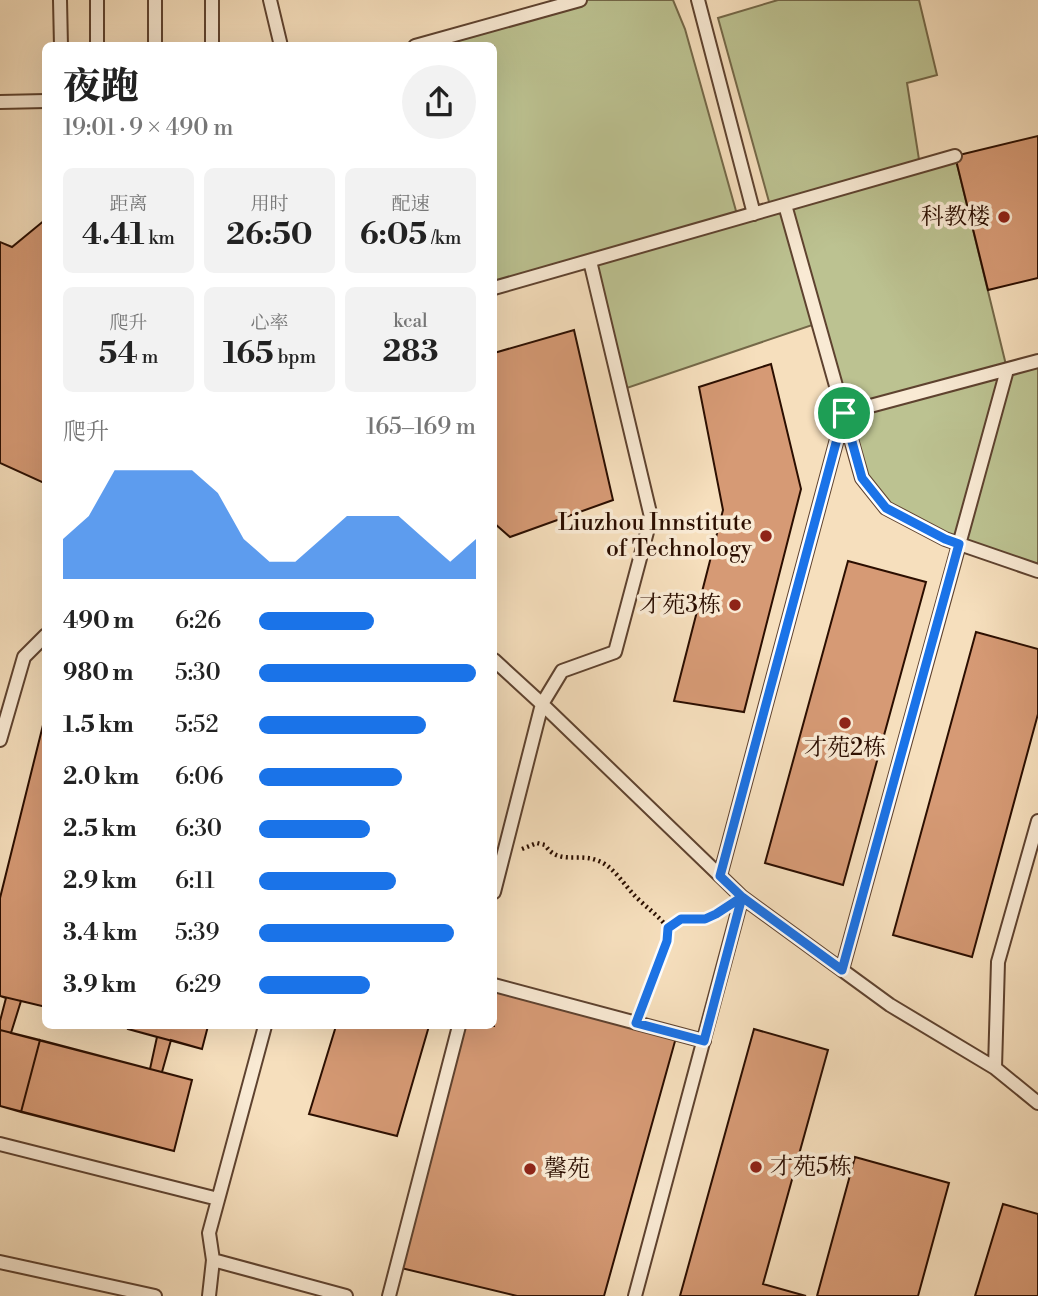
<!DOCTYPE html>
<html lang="zh">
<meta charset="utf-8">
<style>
:root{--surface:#fff;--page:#f2f2f2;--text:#222;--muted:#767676;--accent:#1a73e8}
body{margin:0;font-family:"Libre Bodoni","Noto Serif SC",serif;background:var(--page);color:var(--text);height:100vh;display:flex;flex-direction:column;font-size:26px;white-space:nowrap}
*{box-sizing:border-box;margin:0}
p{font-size:23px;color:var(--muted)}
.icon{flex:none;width:38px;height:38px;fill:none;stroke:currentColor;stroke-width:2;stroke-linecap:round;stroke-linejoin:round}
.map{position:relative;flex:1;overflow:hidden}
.side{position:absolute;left:42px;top:42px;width:455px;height:987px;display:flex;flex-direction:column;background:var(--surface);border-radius:10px;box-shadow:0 7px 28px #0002}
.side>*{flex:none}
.pin{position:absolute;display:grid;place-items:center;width:60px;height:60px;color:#fff;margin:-30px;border:4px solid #fff;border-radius:50%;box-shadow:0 2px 7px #0007}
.round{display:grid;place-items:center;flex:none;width:74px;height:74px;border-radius:37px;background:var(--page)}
.head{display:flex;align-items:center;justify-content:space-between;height:119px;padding:0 21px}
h1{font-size:38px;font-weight:800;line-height:52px}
.stats{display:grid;grid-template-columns:repeat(3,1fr);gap:10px;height:119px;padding:7px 21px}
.stats div{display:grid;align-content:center;border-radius:10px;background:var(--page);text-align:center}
.stats b{font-size:30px;font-weight:800}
.stats small{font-size:19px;font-weight:400}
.stats p{font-size:19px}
.chart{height:196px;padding:14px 21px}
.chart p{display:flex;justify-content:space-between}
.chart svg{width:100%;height:126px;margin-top:7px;fill:var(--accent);opacity:.7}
ul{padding:0 21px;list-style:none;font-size:23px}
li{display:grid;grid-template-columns:112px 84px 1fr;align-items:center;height:52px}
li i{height:18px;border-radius:9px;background:var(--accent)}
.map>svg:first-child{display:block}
</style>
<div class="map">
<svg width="1038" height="1296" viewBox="0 0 1038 1296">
<rect width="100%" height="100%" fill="#f6dfbd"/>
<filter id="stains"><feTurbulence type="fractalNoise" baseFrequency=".00286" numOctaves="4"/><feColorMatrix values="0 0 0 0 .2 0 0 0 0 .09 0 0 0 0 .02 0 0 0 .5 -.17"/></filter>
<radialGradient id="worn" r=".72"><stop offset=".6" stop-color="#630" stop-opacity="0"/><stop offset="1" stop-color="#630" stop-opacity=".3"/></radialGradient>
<!-- green -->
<path fill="#bcc291" stroke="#746848" stroke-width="2" d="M580 0H673L685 29 738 218 771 209 718 18 778 0H919L937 75 907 83 920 166 955 156 1007 369 1038 361V571L1022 567 886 508 862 478 818 323 621 390 589 261 494 288V46H415Z"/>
<!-- building -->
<path fill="#d69a75" stroke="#2b0e00" stroke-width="2" d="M1038 136V278L988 290 955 156Z
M46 219V482L44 483 0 463V242L12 247Z
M574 330 613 500 510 537 494 523V353Z
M771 364 801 489 744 712 674 701 723 510 699 387Z
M848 561 926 582 843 885 765 863Z
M976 632 1038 649V714L972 957 893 935Z
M46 713V1007L21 1001 11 1033 150 1069 157 1037 128 1029 129 1026H208L202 1049 171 1040 162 1072 192 1080 174 1151 0 1106V1021L6 998 0 996V898Z
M46 713V1007L0 996V898Z
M494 985 677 1034 604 1296H517L397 1267 459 1026H494Z
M129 1026H208L202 1049 128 1029Z
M336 1026H429L397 1136 309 1114Z
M754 1029 828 1050 763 1284 806 1296H680Z
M0 1030 40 1040 21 1112 0 1106Z
M40 1040 192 1080 174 1151 21 1112Z
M855 1157 949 1183 918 1296H817Z
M1003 1204 1038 1214V1296H975Z"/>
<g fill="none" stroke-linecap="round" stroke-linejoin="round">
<!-- service casing -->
<g stroke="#5e422f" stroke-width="16">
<path id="service" d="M60 0 61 46
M97 0V46
M212 0V46
M270 0 281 46
M698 0 754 214
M155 46V0
M415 46 580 0
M0 102 46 101
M785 205 862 478 886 508 945 539 1038 571
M494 288 955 156
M494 660 542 704 742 897 890 1005 995 1068 1038 1103
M0 740 24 657 46 635
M720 876 844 413 1038 361
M494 892 542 704 562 671 615 652 651 517 590 261
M842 970 1007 370
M494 985 704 1041
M265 1026 209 1233 213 1260 346 1296
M995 1068 998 962 1038 821
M0 1144 218 1199
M0 1262 155 1296
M209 1296 213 1260
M389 1296 459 1026
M635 1296 742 897"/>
</g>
<!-- path -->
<path stroke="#2b0e00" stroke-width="4.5" stroke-dasharray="2 3.5" stroke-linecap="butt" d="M522 849 537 843 545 845C558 865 577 853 596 860 613 865 624 885 636 897 647 908 659 916 668 928L667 941 641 1009
M668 928 681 919H705L722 910"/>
<!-- service -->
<use href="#service" stroke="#f9ead4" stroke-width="12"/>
</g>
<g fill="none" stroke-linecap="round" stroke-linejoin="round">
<!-- route casing -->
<g stroke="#fff" stroke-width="14">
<path id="route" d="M844 413 720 876 742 897 716 914 705 919H681L668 928 667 941 636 1023 704 1041 742 897 842 970 959 544 945 539 886 508 862 478 844 413"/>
</g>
<!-- route -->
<use href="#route" stroke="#1a73e8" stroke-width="9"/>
</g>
<!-- markers -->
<g fill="#8f2418" stroke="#f9ead4" stroke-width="2.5">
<circle cx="1004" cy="217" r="7"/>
<circle cx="766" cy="536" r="7"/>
<circle cx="735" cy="605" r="7"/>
<circle cx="845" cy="723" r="7"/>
<circle cx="756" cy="1167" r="7"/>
<circle cx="530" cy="1169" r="7"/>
</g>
<g text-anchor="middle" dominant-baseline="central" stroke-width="7" stroke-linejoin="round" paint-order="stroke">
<!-- poi labels -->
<g font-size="23" fill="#2b0e00" stroke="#f9ead4" text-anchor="end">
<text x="990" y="217">科教楼</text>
<text x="752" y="523">Liuzhou Innstitute<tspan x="752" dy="26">of Technology</tspan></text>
<text x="721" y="605">才苑3栋</text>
<text x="845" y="748" text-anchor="middle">才苑2栋</text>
<text x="770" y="1167" text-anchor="start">才苑5栋</text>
<text x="544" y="1169" text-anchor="start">馨苑</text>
</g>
</g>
<rect width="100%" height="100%" filter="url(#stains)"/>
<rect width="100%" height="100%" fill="url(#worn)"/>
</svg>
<div class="pin" style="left:844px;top:413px;background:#1e9e55"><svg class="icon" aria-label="arrive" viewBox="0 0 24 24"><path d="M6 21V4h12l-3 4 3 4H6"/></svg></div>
<section class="side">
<div class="head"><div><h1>夜跑</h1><p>19:01 · 9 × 490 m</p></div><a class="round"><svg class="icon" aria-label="share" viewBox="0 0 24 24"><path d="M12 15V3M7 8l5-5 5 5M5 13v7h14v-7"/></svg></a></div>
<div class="stats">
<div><p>距离</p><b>4.41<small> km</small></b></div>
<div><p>用时</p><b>26:50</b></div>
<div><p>配速</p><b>6:05<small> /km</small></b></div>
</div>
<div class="stats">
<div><p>爬升</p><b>54<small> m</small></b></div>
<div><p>心率</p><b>165<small> bpm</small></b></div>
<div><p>kcal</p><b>283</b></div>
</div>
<div class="chart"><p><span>爬升</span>165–169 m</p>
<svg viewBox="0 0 160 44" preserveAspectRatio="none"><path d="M0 44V30L10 22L20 6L30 6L40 6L50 6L60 14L70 30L80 38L90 38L100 30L110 22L120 22L130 22L140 30L150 38L160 30V44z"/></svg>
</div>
<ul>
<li><b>490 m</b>6:26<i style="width:53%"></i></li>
<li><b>980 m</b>5:30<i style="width:100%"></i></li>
<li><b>1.5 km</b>5:52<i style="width:77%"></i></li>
<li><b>2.0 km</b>6:06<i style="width:66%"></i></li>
<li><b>2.5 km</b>6:30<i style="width:51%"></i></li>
<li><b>2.9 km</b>6:11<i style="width:63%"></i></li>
<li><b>3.4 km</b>5:39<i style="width:90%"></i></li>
<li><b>3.9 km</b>6:29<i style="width:51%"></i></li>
</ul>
</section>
</div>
